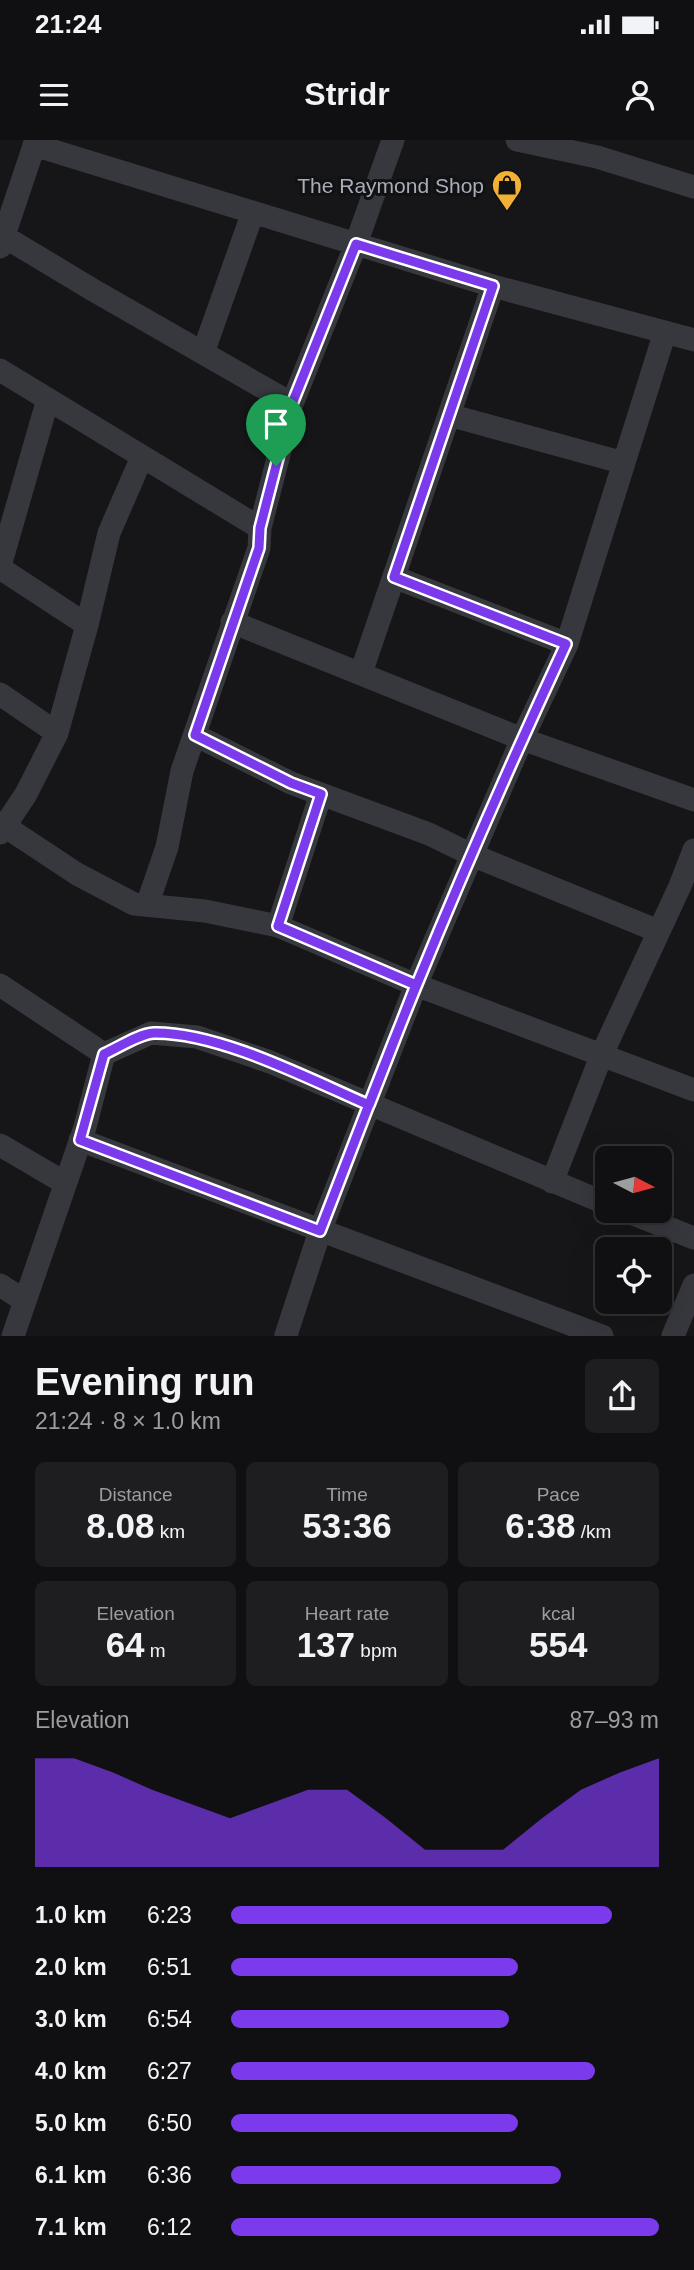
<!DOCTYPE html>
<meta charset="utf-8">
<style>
:root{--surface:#101012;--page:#1e1e20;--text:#f1f3f6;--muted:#9c9d9f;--line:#303032;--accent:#7c3aed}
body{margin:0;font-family:Arial,sans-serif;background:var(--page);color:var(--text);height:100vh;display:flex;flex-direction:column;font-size:26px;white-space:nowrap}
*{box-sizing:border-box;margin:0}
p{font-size:23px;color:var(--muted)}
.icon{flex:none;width:38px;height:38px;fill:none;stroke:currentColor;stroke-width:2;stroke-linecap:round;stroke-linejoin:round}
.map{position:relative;height:1196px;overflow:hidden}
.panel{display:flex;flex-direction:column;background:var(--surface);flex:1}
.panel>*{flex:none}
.needle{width:46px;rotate:96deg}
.fabs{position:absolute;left:595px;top:1006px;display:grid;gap:14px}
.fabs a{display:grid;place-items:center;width:77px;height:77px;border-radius:10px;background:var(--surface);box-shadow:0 7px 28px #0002,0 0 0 2px var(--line);font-size:35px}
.pin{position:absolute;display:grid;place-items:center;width:60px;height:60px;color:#fff;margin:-72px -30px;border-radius:50% 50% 50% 0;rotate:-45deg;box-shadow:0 0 7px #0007}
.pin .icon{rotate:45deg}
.round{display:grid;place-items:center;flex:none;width:74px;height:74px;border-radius:10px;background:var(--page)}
.summary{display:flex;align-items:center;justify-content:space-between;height:119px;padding:0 35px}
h1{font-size:38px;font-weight:800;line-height:52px}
.figures{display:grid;grid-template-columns:repeat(3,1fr);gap:10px;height:119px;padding:7px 35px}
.figures div{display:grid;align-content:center;border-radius:10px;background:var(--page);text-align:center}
.figures b{font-size:35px;font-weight:800}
.figures small{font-size:19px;font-weight:400}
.figures p{font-size:19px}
.chart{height:196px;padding:14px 35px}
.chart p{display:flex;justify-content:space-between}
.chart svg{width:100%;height:126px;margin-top:7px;fill:var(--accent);opacity:.7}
ul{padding:0 35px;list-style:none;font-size:23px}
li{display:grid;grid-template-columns:112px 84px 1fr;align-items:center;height:52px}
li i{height:18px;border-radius:9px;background:var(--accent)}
.status{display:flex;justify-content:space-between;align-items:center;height:49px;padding:0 35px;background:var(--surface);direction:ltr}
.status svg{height:19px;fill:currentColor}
header{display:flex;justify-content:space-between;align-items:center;height:91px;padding:0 35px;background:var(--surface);font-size:32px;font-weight:800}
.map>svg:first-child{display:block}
</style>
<div class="status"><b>21:24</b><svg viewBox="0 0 49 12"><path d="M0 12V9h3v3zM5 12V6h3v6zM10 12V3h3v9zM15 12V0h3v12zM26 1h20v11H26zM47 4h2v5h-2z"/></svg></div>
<header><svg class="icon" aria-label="menu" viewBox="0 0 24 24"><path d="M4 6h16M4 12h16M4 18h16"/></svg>Stridr<svg class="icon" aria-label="person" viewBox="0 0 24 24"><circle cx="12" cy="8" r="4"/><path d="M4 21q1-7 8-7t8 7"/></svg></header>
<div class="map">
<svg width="694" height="1196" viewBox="0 0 694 1196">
<rect width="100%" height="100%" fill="#161618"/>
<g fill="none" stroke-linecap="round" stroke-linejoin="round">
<!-- minor -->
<path stroke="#37383d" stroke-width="23" d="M517 0 597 17 694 47
M34 5 493 146 694 200
M0 94 93 150 292 264
M0 107 36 0
M203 213 253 72
M0 230 260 388
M449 275 624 323
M0 426 48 259
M0 428 87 485
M394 437 567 504
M232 482 522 599 694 660
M361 533 493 146
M0 554 57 593
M195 595 291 643 429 694 472 715 658 791
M0 683 77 734 134 764 205 771 278 786 416 845 694 950
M0 693 26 654 57 593 87 485 109 393 142 317
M147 765 167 707 182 631 259 408 260 388 292 264 356 104 393 0
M278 786 321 654
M0 845 104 914
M80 1000 602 1196
M0 1005 65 1043
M552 1042 602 914 680 746 694 710
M626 1071 694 1098
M0 1145 25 1161
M13 1196 85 987 104 914 151 893 197 897 270 922 607 1064
M287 1196 286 1195 320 1091 416 845 522 599 567 504 665 192
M673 1196 694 1145"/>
</g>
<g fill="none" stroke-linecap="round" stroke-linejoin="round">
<!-- route casing -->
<g stroke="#fff" stroke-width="14">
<path id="route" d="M276 326 260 388 259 408 195 595 291 643 321 654 278 786 416 845 369 965C309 939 219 892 154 893 138 894 118 908 104 914L80 1000 320 1091C352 1009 383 926 417 844 464 729 514 616 566 504L394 437 493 146 356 104 292 264 276 326"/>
</g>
<!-- route -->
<use href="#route" stroke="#7c3aed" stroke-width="9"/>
</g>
<!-- icons -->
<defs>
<g id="shop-pin" transform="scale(1.575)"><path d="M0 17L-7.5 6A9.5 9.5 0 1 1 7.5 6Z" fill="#f2b134" stroke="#111113"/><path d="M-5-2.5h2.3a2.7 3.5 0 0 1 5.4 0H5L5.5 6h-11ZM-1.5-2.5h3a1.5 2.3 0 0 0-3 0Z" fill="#111"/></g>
</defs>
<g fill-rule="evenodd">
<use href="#shop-pin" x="507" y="45"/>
</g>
<g text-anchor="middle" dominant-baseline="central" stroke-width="6" stroke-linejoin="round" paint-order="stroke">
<!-- poi labels -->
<g font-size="21" fill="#a8adb8" stroke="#111113" text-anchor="end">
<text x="484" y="45">The Raymond Shop</text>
</g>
</g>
</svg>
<div class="fabs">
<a><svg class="needle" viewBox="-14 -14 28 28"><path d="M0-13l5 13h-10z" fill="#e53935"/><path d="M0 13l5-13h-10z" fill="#9c9d9f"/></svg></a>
<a><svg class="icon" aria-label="locate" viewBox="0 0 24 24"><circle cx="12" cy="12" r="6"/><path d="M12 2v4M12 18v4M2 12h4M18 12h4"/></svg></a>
</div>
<div class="pin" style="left:276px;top:326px;background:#1e9e55"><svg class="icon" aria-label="arrive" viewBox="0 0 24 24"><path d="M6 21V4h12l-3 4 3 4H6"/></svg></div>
</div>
<section class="panel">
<div class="summary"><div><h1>Evening run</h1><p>21:24 · 8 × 1.0 km</p></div><a class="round"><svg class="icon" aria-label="share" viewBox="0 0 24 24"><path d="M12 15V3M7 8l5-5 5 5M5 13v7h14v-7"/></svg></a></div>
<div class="figures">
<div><p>Distance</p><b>8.08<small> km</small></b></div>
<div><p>Time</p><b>53:36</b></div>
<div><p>Pace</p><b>6:38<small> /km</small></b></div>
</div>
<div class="figures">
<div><p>Elevation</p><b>64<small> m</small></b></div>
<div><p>Heart rate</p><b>137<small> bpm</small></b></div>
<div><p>kcal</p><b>554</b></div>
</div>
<div class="chart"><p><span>Elevation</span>87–93 m</p>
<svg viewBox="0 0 160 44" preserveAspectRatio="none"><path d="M0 44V6L10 6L20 11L30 17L40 22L50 27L60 22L70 17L80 17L90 27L100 38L110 38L120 38L130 27L140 17L150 11L160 6V44z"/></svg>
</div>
<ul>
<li><b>1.0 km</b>6:23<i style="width:89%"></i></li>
<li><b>2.0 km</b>6:51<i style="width:67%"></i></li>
<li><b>3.0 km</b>6:54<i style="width:65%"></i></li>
<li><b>4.0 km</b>6:27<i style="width:85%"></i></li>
<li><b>5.0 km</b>6:50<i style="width:67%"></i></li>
<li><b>6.1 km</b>6:36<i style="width:77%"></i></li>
<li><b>7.1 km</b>6:12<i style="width:100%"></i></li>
</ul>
</section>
